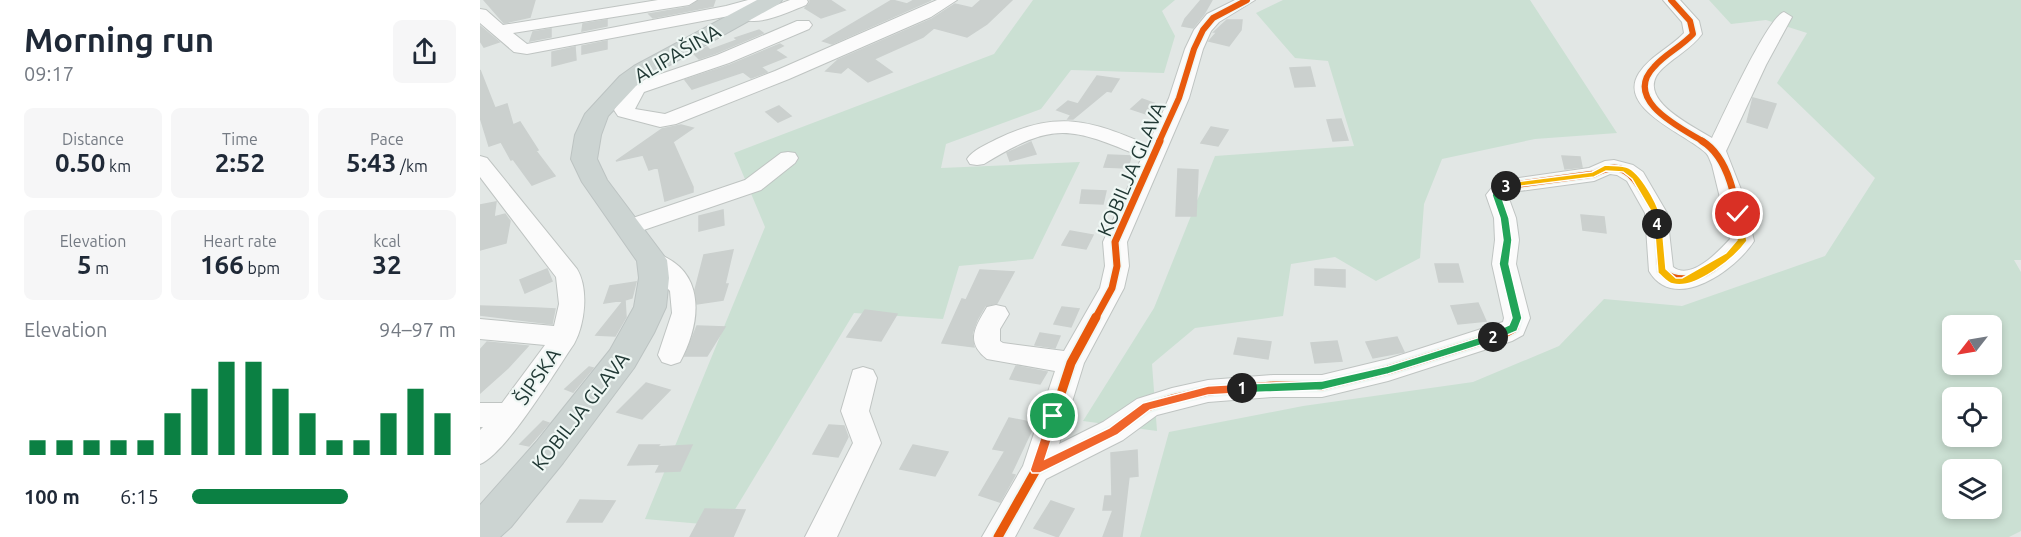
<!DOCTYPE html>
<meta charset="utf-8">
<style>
:root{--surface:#fff;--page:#f6f6f7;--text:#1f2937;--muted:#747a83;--accent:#0b8043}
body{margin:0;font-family:Ubuntu,sans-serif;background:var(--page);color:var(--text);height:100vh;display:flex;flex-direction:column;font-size:22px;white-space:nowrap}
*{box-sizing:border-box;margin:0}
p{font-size:20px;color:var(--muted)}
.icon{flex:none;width:33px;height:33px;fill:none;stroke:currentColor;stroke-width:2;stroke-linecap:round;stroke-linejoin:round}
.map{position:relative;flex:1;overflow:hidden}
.sheet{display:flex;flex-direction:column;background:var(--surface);width:480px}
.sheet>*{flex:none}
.needle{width:39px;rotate:239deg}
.tools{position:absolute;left:1462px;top:315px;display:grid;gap:12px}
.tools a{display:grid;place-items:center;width:60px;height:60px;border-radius:9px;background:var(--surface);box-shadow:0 3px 9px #0003;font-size:30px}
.pin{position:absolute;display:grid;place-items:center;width:51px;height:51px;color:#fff;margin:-26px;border:3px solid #fff;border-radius:50%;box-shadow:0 2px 6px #0007}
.km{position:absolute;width:30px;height:30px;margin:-15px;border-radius:50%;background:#222;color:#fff;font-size:16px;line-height:30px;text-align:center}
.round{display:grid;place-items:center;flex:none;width:63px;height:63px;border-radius:9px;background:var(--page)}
.headline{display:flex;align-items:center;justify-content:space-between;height:102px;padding:0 24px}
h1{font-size:33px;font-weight:700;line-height:45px}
.stats{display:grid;grid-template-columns:repeat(3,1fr);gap:9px;height:102px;padding:6px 24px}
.stats div{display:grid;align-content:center;border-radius:9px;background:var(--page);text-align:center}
.stats b{font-size:26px;font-weight:700}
.stats small{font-size:16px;font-weight:400}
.stats p{font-size:16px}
.chart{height:168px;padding:12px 24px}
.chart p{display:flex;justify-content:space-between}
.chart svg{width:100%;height:108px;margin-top:6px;stroke:var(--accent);stroke-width:6}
ul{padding:0 24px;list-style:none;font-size:20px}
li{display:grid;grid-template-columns:96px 72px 1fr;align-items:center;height:45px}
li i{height:15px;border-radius:8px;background:var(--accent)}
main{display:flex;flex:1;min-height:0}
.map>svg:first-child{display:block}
</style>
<main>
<section class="sheet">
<div class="headline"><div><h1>Morning run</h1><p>09:17</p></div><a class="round"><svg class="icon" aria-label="share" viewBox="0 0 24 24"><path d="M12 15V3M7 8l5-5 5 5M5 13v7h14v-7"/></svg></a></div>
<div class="stats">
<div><p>Distance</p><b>0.50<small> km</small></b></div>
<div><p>Time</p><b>2:52</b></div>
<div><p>Pace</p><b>5:43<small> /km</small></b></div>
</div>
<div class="stats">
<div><p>Elevation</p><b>5<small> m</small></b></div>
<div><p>Heart rate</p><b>166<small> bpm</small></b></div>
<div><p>kcal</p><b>32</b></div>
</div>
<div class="chart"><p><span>Elevation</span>94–97 m</p>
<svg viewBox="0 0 160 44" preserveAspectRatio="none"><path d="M5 44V38M15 44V38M25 44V38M35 44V38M45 44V38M55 44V27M65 44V17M75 44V6M85 44V6M95 44V17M105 44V27M115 44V38M125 44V38M135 44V27M145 44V17M155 44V27"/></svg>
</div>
<ul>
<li><b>100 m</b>6:15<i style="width:59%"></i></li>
</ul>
</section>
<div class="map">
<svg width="1541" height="537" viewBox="0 0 1541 537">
<rect width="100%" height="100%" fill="#e2e7e5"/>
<!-- green -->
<path fill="#cbe0d3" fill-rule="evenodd" d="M553 0H695L682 11 695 36 684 73 591 70 561 109 466 144 461 168 600 162 553 259 479 266 463 319 374 313 245 526 165 519 285 227 254 153 514 54Z
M803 0H1050L1137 133 1055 139 962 159 944 204 940 258 896 281 855 257 811 264 803 316 715 328 672 364 677 431 603 421 674 308 735 156 874 146 848 61 815 58 776 13Z
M1229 0H1541V260H1534L1541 272V531L1529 537H660L689 432 823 406 993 382 1079 346 1124 299 1202 306 1345 256 1395 178 1297 83 1327 33 1286 20 1251 24ZM1473 326H1512V364H1473ZM1473 398H1512V436H1473ZM1473 470H1512V508H1473Z"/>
<!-- building -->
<path fill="#cbd0ce" stroke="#cbd0ce" stroke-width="1.5" d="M4 0H55L50 17 24 23Z
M219 0H235L233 6 173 18 169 14 209 7Z
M330 0H350L365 10 341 18 325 8 330 3Z
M412 0 427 4 434 0H451L352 44 343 41Z
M501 0H532L507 24 487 37 454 28 443 37 394 59 412 72 388 82 368 67 361 73 346 71 358 60 452 19 475 4 492 8Z
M721 0H732L724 14 713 28 702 26 705 19Z
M127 20V26L102 31 103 24Z
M747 20H762L761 30 749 46 729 41 737 32H734Z
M0 26 19 42 4 47 0 41Z
M71 29V37L50 41 53 32Z
M279 30 283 33 236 53 219 59 214 54 227 47 230 50 257 40 255 38Z
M127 41V49L102 54V46Z
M300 44 303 46 295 50 306 57 281 67 287 72 271 78 263 72 212 89 205 80 250 65Z
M95 47 96 60 72 66V52Z
M830 67 835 86 815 87 810 68Z
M0 70 15 108 27 104 33 125 40 122 58 150 56 151 75 176 52 185 33 159 31 160 21 142 9 146 0 117Z
M617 76 639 79 631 92 627 91 593 119H588L591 115 577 110 588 101 598 104Z
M1273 98 1296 104 1287 128 1267 122Z
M662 99 682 106 672 116 651 109Z
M299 106 311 116 298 122 286 112Z
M861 119 868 140 853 141 847 120Z
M201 125 213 128 193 142 213 187V192L185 201 178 167 169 170 163 155 136 161 182 129Z
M731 127 748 130 738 146 721 143Z
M551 142 556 154 530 161 527 153Z
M628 155 651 156 648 168 624 167Z
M1082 156 1100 157 1102 167 1085 169Z
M698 169 718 170 716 216H696Z
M602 190 626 191 623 204 600 203Z
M16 202 14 217 25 214 30 221 26 243 0 250V205Z
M243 210 244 225 219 231V216Z
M1101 215 1124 217 1126 233 1103 230Z
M590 231 613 235 606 249 582 245Z
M253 250 245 284H248L243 300 217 304 215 290 224 255Z
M955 264H978L983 282H959Z
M67 269 72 281 45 293 40 280Z
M835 269 865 270V287L835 285Z
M500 270 534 272 517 303 505 306 497 320 492 334 494 347 462 343 482 299 486 300Z
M156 282 152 298 145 300 146 317 135 336 116 335 144 300 124 303 130 286Z
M998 303 1006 321 978 324 971 306Z
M0 306 56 308 75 309 72 324 0 315Z
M582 307 599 309 591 327 574 324Z
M385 310 417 314 401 341 367 337Z
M217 326 245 327 227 356H205Z
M560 333 580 336 575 348 555 345Z
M917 337 924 352 893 358 886 342Z
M758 338 791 342 788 359 754 354Z
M857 341 862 361 835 363 831 343Z
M7 342 48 346 28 368 0 393V350Z
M536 366 567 372 560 384 530 379Z
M109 367 113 368 93 392 85 389Z
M166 383 190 390 162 419 137 412Z
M529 418 555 423 531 474 535 475 520 502 499 495 525 451 513 449Z
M63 421 69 423 49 446 40 444Z
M349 425 364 426 368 437 358 457 333 454Z
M159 445H179L177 447 212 445 200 471 176 472 180 464 148 465Z
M433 445 468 452 455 476 420 469Z
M657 450 658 476 649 477 642 537H623L633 510H623L625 496H632L631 453Z
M100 500 135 501 122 522H87Z
M571 501 594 509 578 537 554 528Z
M225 509 265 510 253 537H210Z"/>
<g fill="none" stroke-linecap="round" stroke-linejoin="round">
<!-- minor casing -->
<g stroke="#bfc4c2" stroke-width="2">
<path id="minor" d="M178 0H217L209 5 33 33 47 44 246 6 268 0H293L291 3 249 16 47 54 34 52 0 23V9L6 10 23 25Z
M310 0H327L328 2 326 5C311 11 272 30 260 16L262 12 283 10Z
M457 0H477L451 17 309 79 196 124 180 127 138 116 134 110 147 89 139 81 141 77 148 75 160 81 237 55 317 21H329L332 25 329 29 249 63 164 92 155 109 185 114 295 71Z
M755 0H775L739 22 731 31 723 49 709 98 647 242 649 266 644 288 604 363 579 444 623 422 657 399 692 388 728 380 793 375H842L908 359 1023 322 1024 318 1012 264 1015 240 1014 218 1006 195 1017 181 1109 168 1125 161 1134 160 1153 165 1163 172 1187 213 1193 267C1211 281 1238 252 1250 239L1232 165C1230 161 1229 156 1226 153 1207 134 1136 109 1159 73 1171 55 1190 48 1204 33L1202 22 1183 0H1200L1219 21 1222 34C1212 48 1196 56 1183 68 1151 97 1211 125 1232 138 1242 118 1288 16 1304 12L1312 17 1286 65 1246 151 1262 192 1274 241C1256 270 1194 314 1169 271L1165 213 1147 181 1137 175 1130 174 1114 181 1032 192 1028 196 1036 218 1039 240 1036 264 1050 318 1043 335 1032 341 908 381 842 397H793L728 402 677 415 643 440 566 479 535 537H502L543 466 575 371 507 359C485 342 495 327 507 307L516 305 525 307 529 314 520 329V341L523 343 584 351 620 288 625 266 623 242 662 157C590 127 574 121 504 164L497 165 490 164 487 159C493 150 507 144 517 139 577 110 610 120 668 145L689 98 705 49 714 30 727 14Z
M308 152 315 153 318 158 315 163 281 190 149 235 141 232 138 227 141 222 265 180 301 153Z
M0 156 7 158 97 269C109 289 105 324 94 344 76 370 26 454 0 464V430L3 427H0V403H22L65 345 0 339V319L74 326 79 304 76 277 0 177Z
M172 252C227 268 222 321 200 362L191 365 182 362 178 355 192 313 190 291 160 260 164 254Z
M383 367 393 370 397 378 389 411 401 443 357 537H325L373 443 361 411 373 370Z"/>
</g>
<!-- major casing -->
<g stroke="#bcc3c2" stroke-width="2">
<path id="major" d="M277 0H302L299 4 170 76 156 86 128 116 121 135 117 159 127 180 187 260 189 278 186 307 174 333 154 368 83 463 31 527 20 537H0V505L57 441 130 350 154 307 159 278 157 261 102 182 91 159 95 135 105 114 140 76 154 66Z"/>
</g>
<!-- minor -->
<use href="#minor" fill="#fbfbfb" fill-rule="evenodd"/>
<!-- major -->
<use href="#major" fill="#ccd4d2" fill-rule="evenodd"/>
<!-- cycleway-far2 casing -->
<g stroke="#eff7f4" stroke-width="9">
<path id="cycleway-far2" d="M1191 0 1210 21 1213 34C1201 47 1185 54 1174 67 1142 100 1201 128 1224 142
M679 142 699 98 714 49 723 30 733 18 767 0"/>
</g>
<!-- cycleway-far1 casing -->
<g stroke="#eff7f4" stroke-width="10">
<path id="cycleway-far1" d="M615 319 632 288 637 266 635 242 680 141
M1037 319 1024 264 1027 240 1025 218 1017 195 1025 186 1114 174C1141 160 1152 172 1165 195 1169 201 1175 208 1176 215 1180 233 1179 253 1181 271 1211 293 1242 264 1262 241 1257 209 1252 159 1222 141"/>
</g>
<!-- cycleway casing -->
<g stroke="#eff7f4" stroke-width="13">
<path id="cycleway" d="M556 470 633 431 667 407 692 399 728 391 793 386H842L908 370 1023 334 1034 328 1037 317
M518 537 556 470 591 363 616 317"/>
</g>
<!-- cycleway-far2 -->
<use href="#cycleway-far2" stroke="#e8590c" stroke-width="6"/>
<!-- cycleway-far1 -->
<use href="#cycleway-far1" stroke="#e8590c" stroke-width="7"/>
<!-- cycleway -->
<use href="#cycleway" stroke="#e8590c" stroke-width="9"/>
</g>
<!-- split-1 -->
<path fill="#f0652b" stroke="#fff" stroke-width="1.5" d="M762 384 768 388 762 393 728 395 670 410 637 435 560 473H552L550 470 569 413 573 412 579 416 565 459 629 428 663 403 728 386Z"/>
<!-- split-2 -->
<path fill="#22a559" stroke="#fff" stroke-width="1.5" d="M1013 333 1017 334V340L908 374 842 390 762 393 757 388 762 384 842 381 908 366Z"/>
<!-- split-3 -->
<path fill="#22a559" stroke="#fff" stroke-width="1.5" d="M1026 183 1030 186 1021 195 1029 218 1032 240 1029 264 1042 318 1037 331 1013 341 1009 340V334L1029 325 1032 318 1019 264 1023 240 1020 218 1012 195 1016 188Z"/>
<!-- split-4 -->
<path fill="#f5b400" stroke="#fff" stroke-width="1.5" d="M1125 165C1132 166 1142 165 1149 168 1162 175 1184 212 1181 226H1174L1172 213 1152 179 1143 172 1126 171 1114 177 1026 188 1021 186 1026 183 1112 172Z"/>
<!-- split-5 -->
<path fill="#f5b400" stroke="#fff" stroke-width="1.5" d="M1258 211 1262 214 1267 241C1255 258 1215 290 1193 284 1187 283 1183 277 1178 273L1174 222 1182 224 1186 269 1196 278H1202L1246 253 1257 240 1253 214Z"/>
<g text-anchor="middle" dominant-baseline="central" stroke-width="4.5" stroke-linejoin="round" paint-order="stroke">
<!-- street labels -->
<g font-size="20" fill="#213935" stroke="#eff7f4">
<text transform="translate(197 53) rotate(-30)">ALIPAŠINA</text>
<text transform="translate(651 169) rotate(-67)">KOBILJA GLAVA</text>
<text transform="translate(57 376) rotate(-55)">ŠIPSKA</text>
<text transform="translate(100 411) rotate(-52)">KOBILJA GLAVA</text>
</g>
</g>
</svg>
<div class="tools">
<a><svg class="needle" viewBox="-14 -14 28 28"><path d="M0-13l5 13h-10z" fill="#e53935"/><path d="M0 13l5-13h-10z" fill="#747a83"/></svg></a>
<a><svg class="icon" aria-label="locate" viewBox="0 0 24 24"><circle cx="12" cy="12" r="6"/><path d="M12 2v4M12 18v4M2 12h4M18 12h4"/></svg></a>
<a><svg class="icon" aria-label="layers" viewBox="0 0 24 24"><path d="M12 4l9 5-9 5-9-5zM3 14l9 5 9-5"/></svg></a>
</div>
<div class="pin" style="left:573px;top:416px;background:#1e9e55"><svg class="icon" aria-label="arrive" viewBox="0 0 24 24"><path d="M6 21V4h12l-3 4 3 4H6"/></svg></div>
<div class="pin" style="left:1258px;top:214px;background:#d93025"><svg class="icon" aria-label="check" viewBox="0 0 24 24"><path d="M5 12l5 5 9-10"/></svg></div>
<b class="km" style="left:762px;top:388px">1</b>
<b class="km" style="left:1013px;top:337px">2</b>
<b class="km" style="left:1026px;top:186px">3</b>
<b class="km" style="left:1177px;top:224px">4</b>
</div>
</main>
